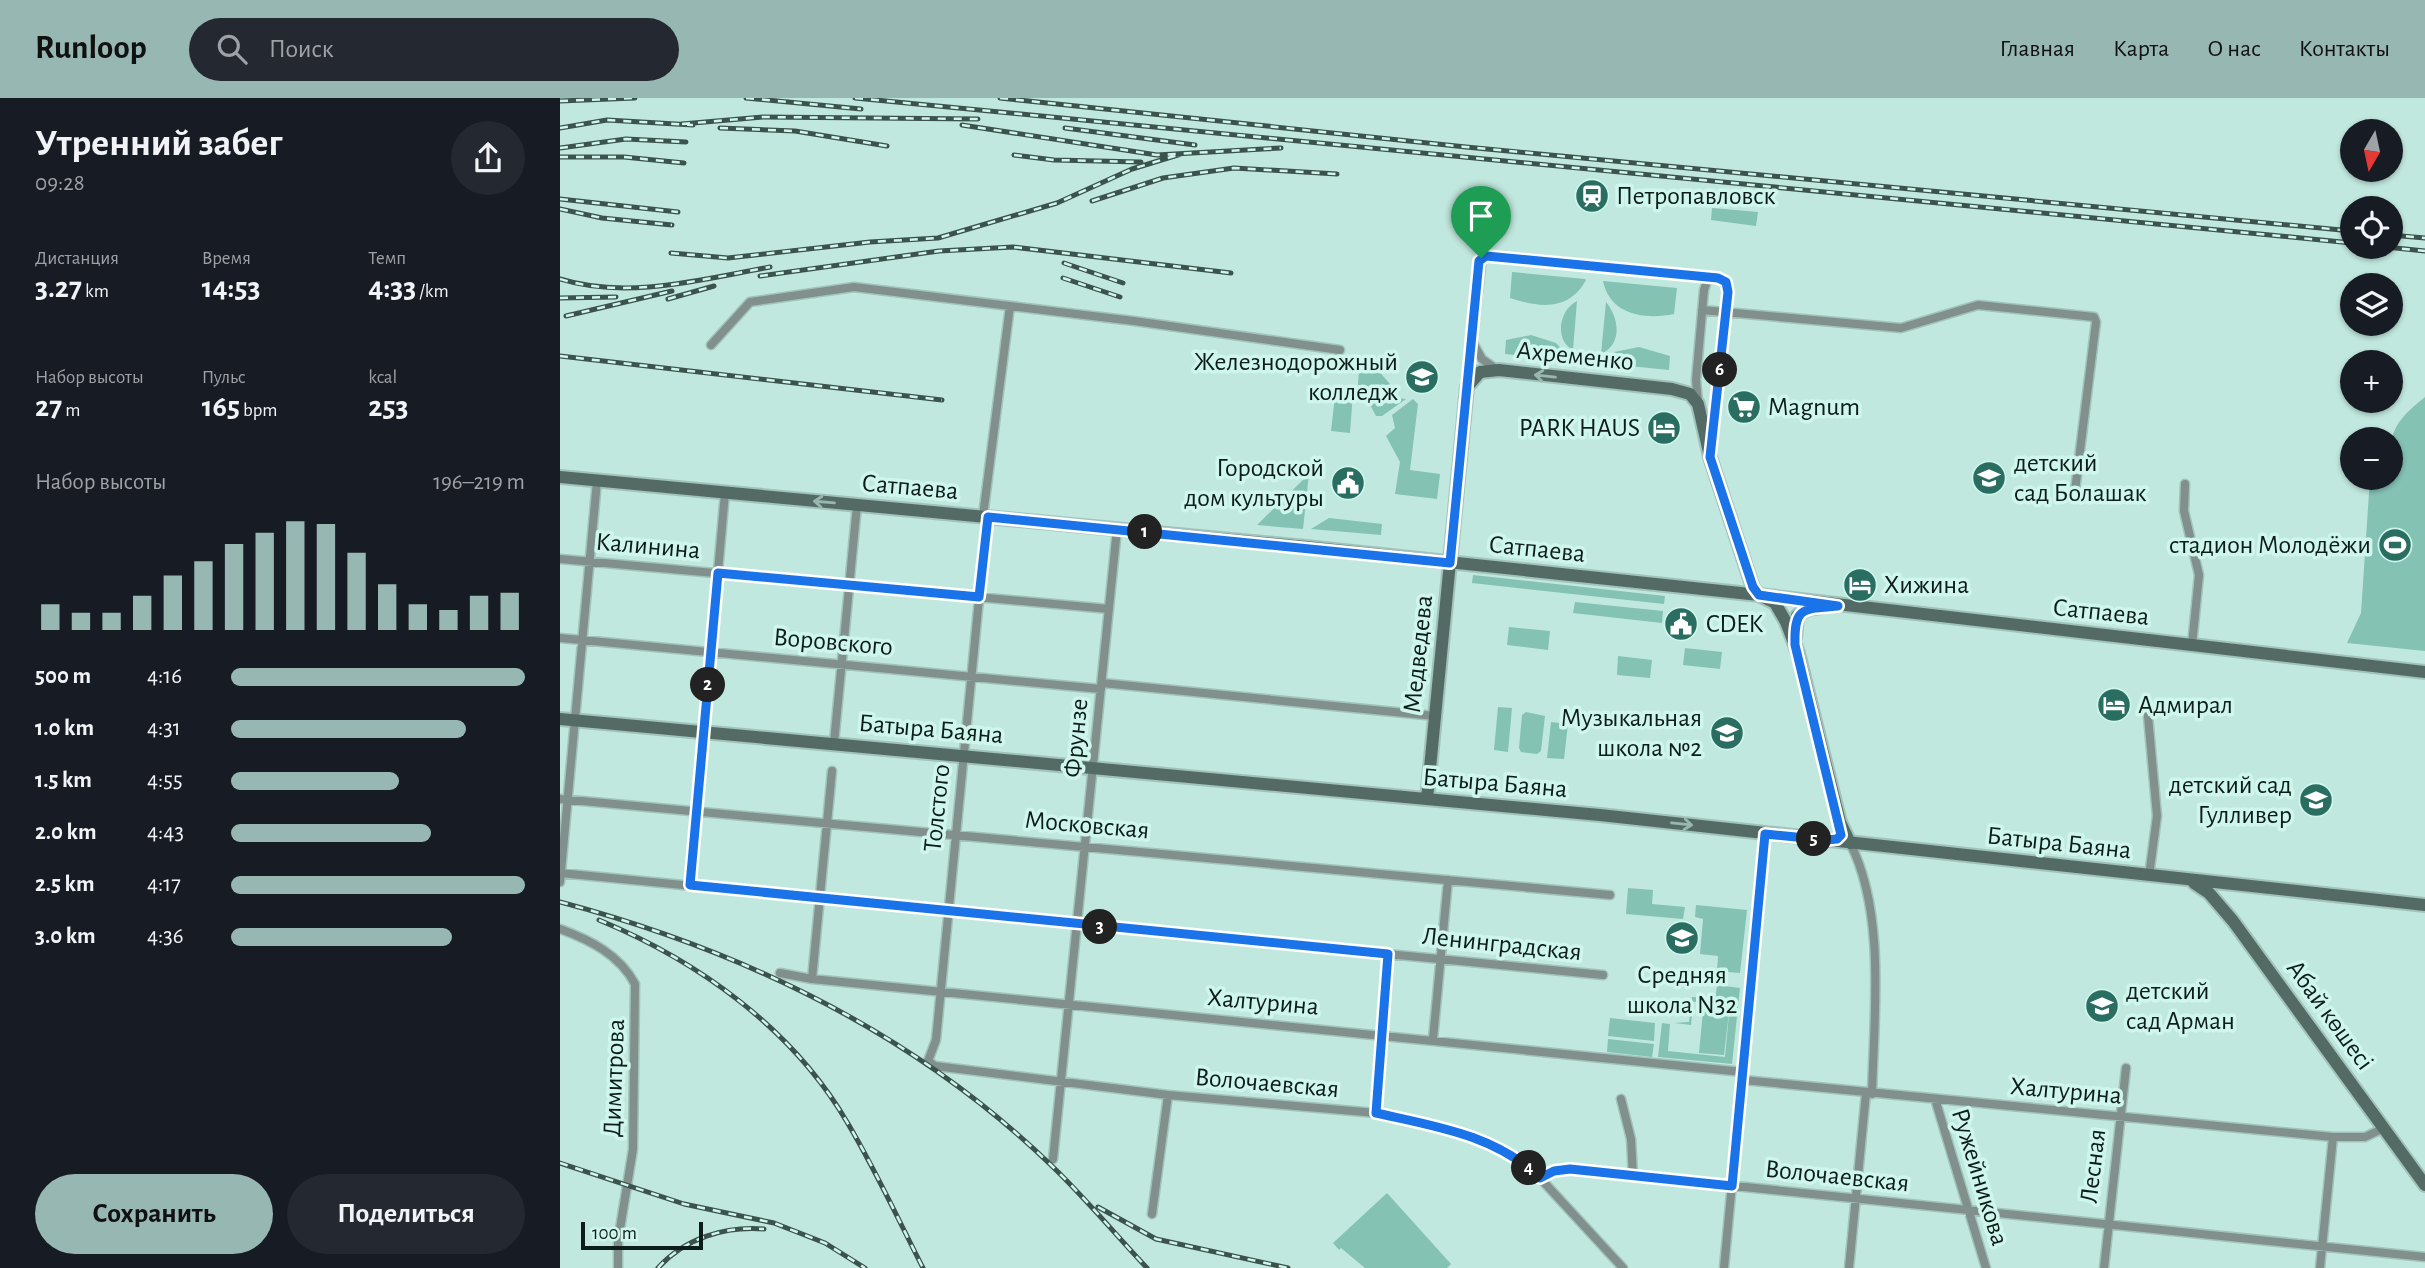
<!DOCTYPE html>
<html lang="ru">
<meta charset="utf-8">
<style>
:root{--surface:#171b24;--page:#242831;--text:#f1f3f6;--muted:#9ea1a6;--accent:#97b7b3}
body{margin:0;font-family:"Alegreya Sans",sans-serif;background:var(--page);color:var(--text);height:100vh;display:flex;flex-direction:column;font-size:26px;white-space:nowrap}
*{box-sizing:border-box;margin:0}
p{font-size:23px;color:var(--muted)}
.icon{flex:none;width:38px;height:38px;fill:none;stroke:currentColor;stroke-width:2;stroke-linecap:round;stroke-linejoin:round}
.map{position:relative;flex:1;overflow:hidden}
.drawer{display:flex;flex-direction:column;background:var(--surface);width:560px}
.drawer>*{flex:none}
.needle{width:46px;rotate:189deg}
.buttons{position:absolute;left:1780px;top:21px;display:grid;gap:14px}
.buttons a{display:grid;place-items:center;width:63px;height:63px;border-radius:50%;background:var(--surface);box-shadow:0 2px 5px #0004;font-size:35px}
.scale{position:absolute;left:21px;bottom:18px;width:122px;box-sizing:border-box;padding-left:7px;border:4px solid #0e1d19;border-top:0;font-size:19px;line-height:24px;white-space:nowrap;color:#0e1d19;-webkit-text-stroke:5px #cef6ec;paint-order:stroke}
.pin{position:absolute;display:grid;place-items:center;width:60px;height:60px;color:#fff;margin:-72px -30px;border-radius:50% 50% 50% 0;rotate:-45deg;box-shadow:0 0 7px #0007}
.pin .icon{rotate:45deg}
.km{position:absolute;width:35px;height:35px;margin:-18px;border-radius:50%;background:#222;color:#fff;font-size:19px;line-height:35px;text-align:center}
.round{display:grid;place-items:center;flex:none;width:74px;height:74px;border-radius:37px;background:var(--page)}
.headline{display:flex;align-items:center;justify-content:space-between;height:119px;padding:0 35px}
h1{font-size:38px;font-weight:700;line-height:52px}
.stats{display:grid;grid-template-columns:repeat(3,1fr);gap:10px;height:119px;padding:7px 35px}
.stats div{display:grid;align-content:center}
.stats b{font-size:30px;font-weight:700}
.stats small{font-size:19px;font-weight:400}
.stats p{font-size:19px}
.chart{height:196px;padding:14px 35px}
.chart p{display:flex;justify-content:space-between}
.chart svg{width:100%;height:126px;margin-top:7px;stroke:var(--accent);stroke-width:6}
.cta{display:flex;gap:14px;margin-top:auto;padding:14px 35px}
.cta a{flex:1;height:80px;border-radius:42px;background:var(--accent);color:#111;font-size:28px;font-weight:700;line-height:80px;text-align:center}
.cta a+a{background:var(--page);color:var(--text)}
ul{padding:0 35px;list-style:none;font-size:23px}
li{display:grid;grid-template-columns:112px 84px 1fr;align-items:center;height:52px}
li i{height:18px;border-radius:9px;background:var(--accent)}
header{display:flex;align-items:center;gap:42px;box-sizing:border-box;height:98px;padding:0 35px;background:var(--accent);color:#111}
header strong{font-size:33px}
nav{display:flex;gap:38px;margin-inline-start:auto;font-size:24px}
.search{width:490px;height:63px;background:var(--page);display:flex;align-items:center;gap:18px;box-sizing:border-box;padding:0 24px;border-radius:38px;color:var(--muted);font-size:26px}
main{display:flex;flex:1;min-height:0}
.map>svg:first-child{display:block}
</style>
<header>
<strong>Runloop</strong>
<div class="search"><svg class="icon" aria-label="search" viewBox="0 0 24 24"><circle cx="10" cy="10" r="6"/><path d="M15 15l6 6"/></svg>Поиск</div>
<nav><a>Главная</a><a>Карта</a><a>О нас</a><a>Контакты</a></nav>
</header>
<main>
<section class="drawer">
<div class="headline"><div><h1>Утренний забег</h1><p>09:28</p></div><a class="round"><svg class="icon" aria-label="share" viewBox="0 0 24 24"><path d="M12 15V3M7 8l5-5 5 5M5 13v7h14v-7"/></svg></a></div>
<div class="stats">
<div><p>Дистанция</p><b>3.27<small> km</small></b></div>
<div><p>Время</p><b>14:53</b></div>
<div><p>Темп</p><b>4:33<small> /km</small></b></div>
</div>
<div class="stats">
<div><p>Набор высоты</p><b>27<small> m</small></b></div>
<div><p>Пульс</p><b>165<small> bpm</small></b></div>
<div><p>kcal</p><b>253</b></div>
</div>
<div class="chart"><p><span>Набор высоты</span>196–219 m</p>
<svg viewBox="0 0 160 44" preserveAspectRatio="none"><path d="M5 44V35M15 44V38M25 44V38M35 44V32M45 44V25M55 44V20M65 44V14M75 44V10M85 44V6M95 44V7M105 44V17M115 44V28M125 44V35M135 44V37M145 44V32M155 44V31"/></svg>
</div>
<ul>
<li><b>500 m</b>4:16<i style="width:100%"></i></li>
<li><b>1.0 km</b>4:31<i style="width:80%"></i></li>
<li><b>1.5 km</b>4:55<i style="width:57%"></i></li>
<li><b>2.0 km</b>4:43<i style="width:68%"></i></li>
<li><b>2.5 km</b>4:17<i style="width:100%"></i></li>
<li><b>3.0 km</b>4:36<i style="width:75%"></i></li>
</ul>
<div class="cta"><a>Сохранить</a><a>Поделиться</a></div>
</section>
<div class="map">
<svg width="1865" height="1170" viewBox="0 0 1865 1170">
<rect width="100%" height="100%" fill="#c1e8de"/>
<!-- green -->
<path fill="#84c2b4" d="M1152 110 1198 114 1196 128 1151 122Z
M952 174 1025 181 1026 182C1009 213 980 210 950 200Z
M1043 183 1117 190 1114 216C1085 222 1050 217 1043 183Z
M1017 203 1013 252C994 242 999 212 1017 203Z
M1046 204C1059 220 1063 246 1041 256Z
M971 237 996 245 1012 262 945 256 946 242Z
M1079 249 1110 258 1109 272 1040 265 1054 254Z
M800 257 806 258 835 292 798 287Z
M783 292 793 294 790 335 771 333 775 298Z
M804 295 846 301 822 318H816Z
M1865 299V553L1787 545 1801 515 1810 380H1830C1830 336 1829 328 1865 299Z
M853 301 858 306 850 372 880 376 877 401 835 396 840 364 826 338 835 330 832 317Z
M749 376 743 431 697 427Z
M769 420 822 426 821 437 751 431Z
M913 477 1105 498 1104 506 912 485Z
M1015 504 1103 513 1102 525 1013 515Z
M949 529 990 533 988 552 947 547Z
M1125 550 1162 554 1160 571 1123 567Z
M1058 558 1092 562 1090 580 1057 577Z
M938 609 952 610 948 654 934 652Z
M966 614 985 618 981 653 977 656 961 654 959 650 962 617Z
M991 624 1008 626 1004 661 987 660Z
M1068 790 1093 792 1092 806 1125 809 1123 821 1066 816Z
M1136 807 1187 812 1180 875 1157 873 1158 858 1140 856 1143 821 1135 819Z
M1157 887 1180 890 1172 966 1098 959 1102 925 1110 926 1108 953 1165 959 1170 905 1164 957 1139 955 1144 903 1133 904 1131 927 1114 925 1129 924 1132 899 1151 900V904L1160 905 1155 904Z
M1050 920 1095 925 1094 943 1048 938Z
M1048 941 1094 946 1092 959 1047 954Z
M827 1095 891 1166 887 1170H805L781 1150 779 1152 773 1145Z"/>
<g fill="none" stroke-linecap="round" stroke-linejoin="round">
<!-- street casing -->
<g stroke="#a1c3bb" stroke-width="11">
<path id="street" d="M1142 212 1341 230 1418 207 1534 219 1536 224 1515 393
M913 245 922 261 936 271
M151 247 190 204 294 189 574 223 780 252
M907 286 922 159 943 158 1158 180
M1138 304 1136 282 1144 192 1147 183 1158 180 1166 184 1168 191 1151 352
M1625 386 1624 413 1639 477 1632 547
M423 418 450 208
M427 419 376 942 368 963 375 968 608 997 816 1015 916 1040 950 1057 980 1080 994 1073 1010 1071 1865 1159
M0 461 549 511
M0 540 541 591
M542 585 875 618
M1588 618 1597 718 1589 778
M274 645 297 407
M0 701 1050 797
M1290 745C1326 815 1314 918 1312 996
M0 775 1043 877
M0 784 37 383
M130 787 165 395
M0 831C30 842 60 857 75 886L73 1051 58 1143V1170
M220 875 252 881 1183 974
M252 881 272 673
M873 941 888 782
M1183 982 1773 1039H1805L1824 1030
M1061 1001 1071 1041 1073 1078
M1375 1001 1426 1170
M816 1015 828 856
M493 1061 557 431
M980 1080 1063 1170
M592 1116 608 997
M1164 1170 1205 736
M1289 1170 1306 995
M1544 1170 1566 970
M1760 1170 1773 1039"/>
</g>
<!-- secondary casing -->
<g stroke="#a1c3bb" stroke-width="16">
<path id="secondary" d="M0 379 746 449 1199 497 1865 574
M1235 540 1237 518 1247 511 1261 509
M0 621 1040 717 1865 807
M867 701 907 289 920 274 939 272 1112 291 1130 296 1138 306 1150 359 1193 490 1199 497 1215 505 1226 524 1238 555 1280 724 1290 745
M1634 785 1649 795 1673 823 1865 1087"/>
</g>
<!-- street -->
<use href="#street" stroke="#81908c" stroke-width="8"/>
<!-- secondary -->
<use href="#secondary" stroke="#546b65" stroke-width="12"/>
<!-- rail casing -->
<g stroke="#3c524c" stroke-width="5">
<path id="rail" d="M186 0 301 11
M295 0 1792 145
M440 0 906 49 1792 133
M0 3 75 0
M122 26 203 19 418 21
M402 27 597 57 721 50
M0 30 47 22 133 27
M160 30 235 33 327 48
M505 30 635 47
M0 50 66 41 126 44
M454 57 494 62 581 64
M0 59H64L124 65
M0 101 118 114
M532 103 603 80 674 70 777 76
M0 111 42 120 112 127
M1830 137 1865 140
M1826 149 1865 153
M111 155 168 160 310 144 378 140 497 105 572 71 621 56
M504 165 563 185
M200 178 379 153 453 149 671 175
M503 180 560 199
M0 181C67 202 143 181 210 169
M0 200 56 199
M108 201 154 188
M6 218 112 193
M0 258 382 302
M0 804C184 853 355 935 493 1069 526 1101 556 1137 587 1170
M39 822C138 863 232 930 287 1024 315 1071 338 1121 363 1170
M0 1065 124 1106 214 1125 265 1145 305 1170
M538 1109 596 1141 728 1170
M98 1170C125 1140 165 1128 204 1131"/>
</g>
<!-- rail -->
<use href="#rail" stroke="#cef6ec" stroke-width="2.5" stroke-dasharray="8" stroke-linecap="butt"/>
</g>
<!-- one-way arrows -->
<defs><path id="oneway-shaft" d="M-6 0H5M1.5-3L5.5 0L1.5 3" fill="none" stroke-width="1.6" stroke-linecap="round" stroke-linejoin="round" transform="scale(1.75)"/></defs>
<g stroke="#97b7af">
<use href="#oneway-shaft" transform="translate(985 278) rotate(-174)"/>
<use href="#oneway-shaft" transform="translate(264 404) rotate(-175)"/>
<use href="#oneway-shaft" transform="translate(1122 726) rotate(6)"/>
</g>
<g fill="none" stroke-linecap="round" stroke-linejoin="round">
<!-- route casing -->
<g stroke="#fff" stroke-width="14">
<path id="route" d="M926 158 1158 180 1166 184 1168 194 1150 359 1193 489 1199 497 1278 508C1243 511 1234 508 1235 547L1281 737 1277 741 1267 742 1205 736 1172 1088 1010 1071 994 1073 980 1080C936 1037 874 1028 816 1015L828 856 130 787 158 475 419 499 428 419 890 465 919 163Z"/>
</g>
<!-- route -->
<use href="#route" stroke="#1a73e8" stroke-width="9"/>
</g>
<!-- icons -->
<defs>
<g id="station-disc" transform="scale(1.75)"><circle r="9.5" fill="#2a6e61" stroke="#cef6ec"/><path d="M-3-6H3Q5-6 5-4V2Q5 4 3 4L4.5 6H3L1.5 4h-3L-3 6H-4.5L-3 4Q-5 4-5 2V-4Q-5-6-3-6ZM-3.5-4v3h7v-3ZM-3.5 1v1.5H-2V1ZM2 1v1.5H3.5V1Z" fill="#fff"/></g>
<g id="university-disc" transform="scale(1.75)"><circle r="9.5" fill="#2a6e61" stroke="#cef6ec"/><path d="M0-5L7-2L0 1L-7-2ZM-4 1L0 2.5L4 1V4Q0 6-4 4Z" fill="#fff"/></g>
<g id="supermarket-disc" transform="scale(1.75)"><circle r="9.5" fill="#2a6e61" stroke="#cef6ec"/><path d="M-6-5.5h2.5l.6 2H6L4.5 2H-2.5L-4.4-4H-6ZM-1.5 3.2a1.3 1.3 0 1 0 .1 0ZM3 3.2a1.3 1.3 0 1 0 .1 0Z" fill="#fff"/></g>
<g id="hotel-disc" transform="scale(1.75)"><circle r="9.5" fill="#2a6e61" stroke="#cef6ec"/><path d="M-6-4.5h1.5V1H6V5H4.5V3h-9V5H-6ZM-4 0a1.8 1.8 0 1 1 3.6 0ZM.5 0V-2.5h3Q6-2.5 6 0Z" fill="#fff"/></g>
<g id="school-disc" transform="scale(1.75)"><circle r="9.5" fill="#2a6e61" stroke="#cef6ec"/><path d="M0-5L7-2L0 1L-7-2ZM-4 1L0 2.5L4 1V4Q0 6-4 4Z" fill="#fff"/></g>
<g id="civic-disc" transform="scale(1.75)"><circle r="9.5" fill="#2a6e61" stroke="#cef6ec"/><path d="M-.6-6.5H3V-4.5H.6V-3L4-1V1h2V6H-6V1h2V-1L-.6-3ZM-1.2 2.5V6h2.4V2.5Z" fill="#fff"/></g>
<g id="stadium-disc" transform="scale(1.75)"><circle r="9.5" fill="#2a6e61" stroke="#cef6ec"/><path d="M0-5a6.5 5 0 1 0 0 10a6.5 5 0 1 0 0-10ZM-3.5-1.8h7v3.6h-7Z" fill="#fff"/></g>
</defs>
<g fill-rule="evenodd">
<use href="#station-disc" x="1032" y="98"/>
<use href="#university-disc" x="862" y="279"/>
<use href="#supermarket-disc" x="1184" y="309"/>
<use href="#hotel-disc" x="1104" y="330"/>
<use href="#school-disc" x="1429" y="380"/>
<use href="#civic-disc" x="788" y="385"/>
<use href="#stadium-disc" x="1835" y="447"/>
<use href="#hotel-disc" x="1300" y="487"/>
<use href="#civic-disc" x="1121" y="526"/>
<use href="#hotel-disc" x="1554" y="607"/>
<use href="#school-disc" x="1167" y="635"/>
<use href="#school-disc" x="1756" y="702"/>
<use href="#school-disc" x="1122" y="840"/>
<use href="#school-disc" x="1542" y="908"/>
</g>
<g text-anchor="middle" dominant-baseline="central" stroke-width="7" stroke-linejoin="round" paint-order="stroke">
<!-- poi labels -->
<g font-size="26" fill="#0e1d19" stroke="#cef6ec" text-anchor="start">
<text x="1056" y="98">Петропавловск</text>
<text x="838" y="264" text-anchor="end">Железнодорожный<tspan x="838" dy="30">колледж</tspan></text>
<text x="1208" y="309">Magnum</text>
<text x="1080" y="330" text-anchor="end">PARK HAUS</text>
<text x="1454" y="365">детский<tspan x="1454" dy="30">сад Болашак</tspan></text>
<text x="764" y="370" text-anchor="end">Городской<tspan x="764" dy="30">дом культуры</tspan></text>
<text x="1811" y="447" text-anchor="end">стадион Молодёжи</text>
<text x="1324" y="487">Хижина</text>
<text x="1146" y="526">CDEK</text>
<text x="1578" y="607">Адмирал</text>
<text x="1142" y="620" text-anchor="end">Музыкальная<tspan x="1142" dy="30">школа №2</tspan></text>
<text x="1732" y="687" text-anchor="end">детский сад<tspan x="1732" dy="30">Гулливер</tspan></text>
<text x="1122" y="877" text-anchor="middle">Средняя<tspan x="1122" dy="30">школа N32</tspan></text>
<text x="1566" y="893">детский<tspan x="1566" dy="30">сад Арман</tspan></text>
</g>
<!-- street labels -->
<g font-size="26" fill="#0e1d19" stroke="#cef6ec">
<text transform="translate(1015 258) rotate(6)">Ахременко</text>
<text transform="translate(350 389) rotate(5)">Сатпаева</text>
<text transform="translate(88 448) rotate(5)">Калинина</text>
<text transform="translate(977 451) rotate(6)">Сатпаева</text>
<text transform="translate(1541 514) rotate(6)">Сатпаева</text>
<text transform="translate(273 544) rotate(5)">Воровского</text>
<text transform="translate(858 556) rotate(-84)">Медведева</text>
<text transform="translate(371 631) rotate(5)">Батыра Баяна</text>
<text transform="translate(516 640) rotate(-85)">Фрунзе</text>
<text transform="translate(935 685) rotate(5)">Батыра Баяна</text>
<text transform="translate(377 710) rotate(-84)">Толстого</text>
<text transform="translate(527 727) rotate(5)">Московская</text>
<text transform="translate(1499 745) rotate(6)">Батыра Баяна</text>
<text transform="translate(942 846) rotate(6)">Ленинградская</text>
<text transform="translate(703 904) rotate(5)">Халтурина</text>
<text transform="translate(1770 917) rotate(54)">Абай көшесі</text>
<text transform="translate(54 980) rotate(-88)">Димитрова</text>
<text transform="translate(707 985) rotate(5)">Волочаевская</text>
<text transform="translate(1506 993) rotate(5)">Халтурина</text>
<text transform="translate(1533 1068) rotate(-83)">Лесная</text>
<text transform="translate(1277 1078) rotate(6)">Волочаевская</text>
<text transform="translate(1420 1079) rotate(73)">Ружейникова</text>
</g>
</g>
</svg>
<div class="buttons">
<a><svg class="needle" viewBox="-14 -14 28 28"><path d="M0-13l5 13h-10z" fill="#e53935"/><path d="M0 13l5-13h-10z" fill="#9ea1a6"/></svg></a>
<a><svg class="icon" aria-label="locate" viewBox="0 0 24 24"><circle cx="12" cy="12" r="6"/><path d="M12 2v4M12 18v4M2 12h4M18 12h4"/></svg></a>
<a><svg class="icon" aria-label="layers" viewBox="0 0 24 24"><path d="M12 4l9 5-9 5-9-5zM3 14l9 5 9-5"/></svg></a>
<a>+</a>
<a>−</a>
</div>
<div class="scale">100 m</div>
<div class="pin" style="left:921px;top:160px;background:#1e9e55"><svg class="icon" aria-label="arrive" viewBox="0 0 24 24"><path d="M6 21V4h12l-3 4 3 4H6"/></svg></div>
<b class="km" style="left:585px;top:434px">1</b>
<b class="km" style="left:148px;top:587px">2</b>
<b class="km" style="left:540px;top:829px">3</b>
<b class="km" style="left:969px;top:1070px">4</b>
<b class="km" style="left:1254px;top:741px">5</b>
<b class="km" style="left:1160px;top:272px">6</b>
</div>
</main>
